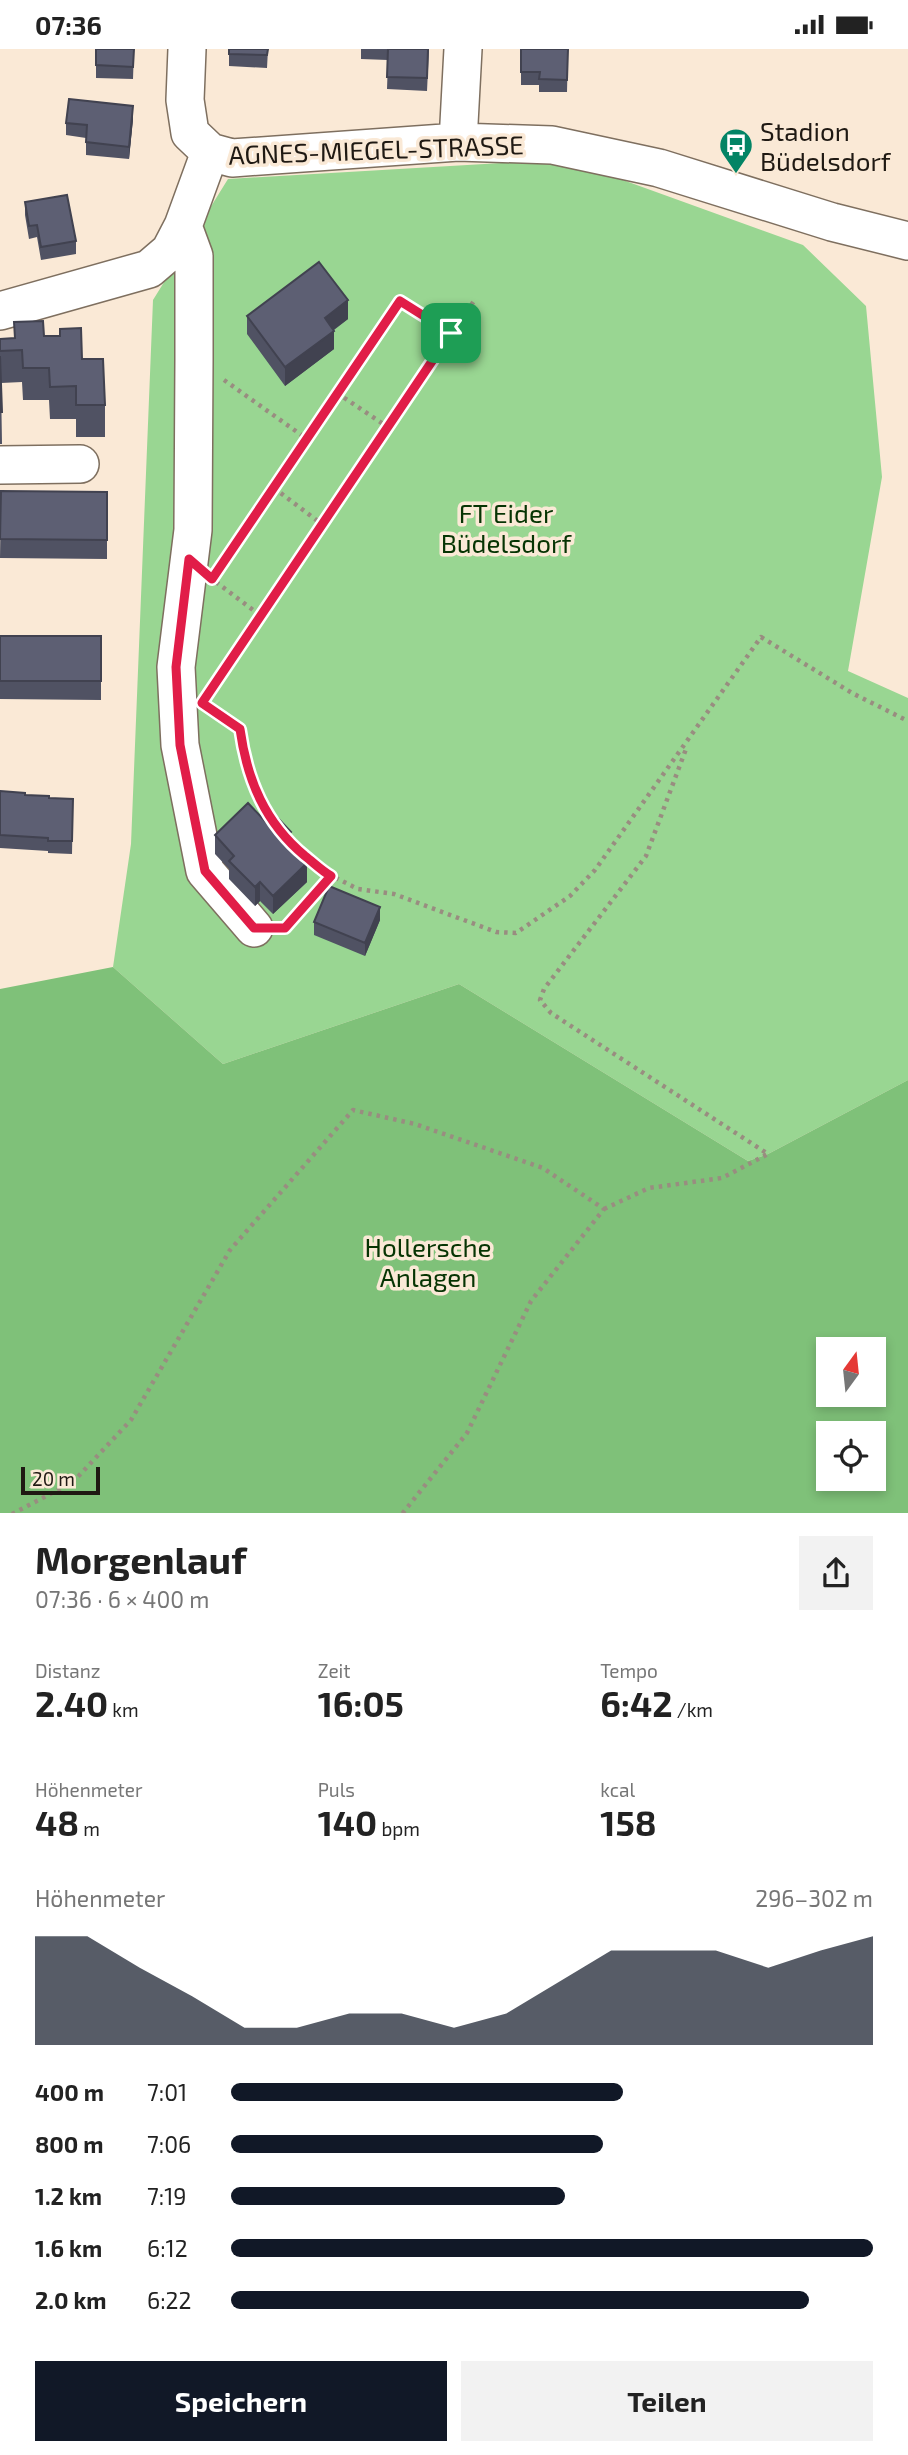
<!DOCTYPE html>
<html lang="de">
<meta charset="utf-8">
<style>
:root{--surface:#fff;--page:#f2f2f2;--text:#222;--muted:#767676;--accent:#111827}
body{margin:0;font-family:"Exo 2",sans-serif;background:var(--page);color:var(--text);height:100vh;display:flex;flex-direction:column;font-size:26px;white-space:nowrap}
*{box-sizing:border-box;margin:0}
p{font-size:23px;color:var(--muted)}
.icon{flex:none;width:38px;height:38px;fill:none;stroke:currentColor;stroke-width:2;stroke-linecap:round;stroke-linejoin:round}
.map{position:relative;height:1464px;overflow:hidden}
.panel{display:flex;flex-direction:column;background:var(--surface);flex:1}
.panel>*{flex:none}
.needle{width:46px;rotate:15deg}
.buttons{position:absolute;left:816px;top:1288px;display:grid;gap:14px}
.buttons a{display:grid;place-items:center;width:70px;height:70px;border-radius:0px;background:var(--surface);box-shadow:0 4px 10px #0003;font-size:35px}
.scale{position:absolute;left:21px;bottom:18px;width:79px;box-sizing:border-box;padding-left:7px;border:4px solid #1f1913;border-top:0;font-size:19px;line-height:24px;white-space:nowrap;color:#1f1913;-webkit-text-stroke:5px #fae9d6;paint-order:stroke}
.pin{position:absolute;display:grid;place-items:center;width:60px;height:60px;color:#fff;margin:-30px;border-radius:14px;box-shadow:0 4px 10px #0006}
.round{display:grid;place-items:center;flex:none;width:74px;height:74px;border-radius:0px;background:var(--page)}
.summary{display:flex;align-items:center;justify-content:space-between;height:119px;padding:0 35px}
h1{font-size:38px;font-weight:700;line-height:52px}
.metrics{display:grid;grid-template-columns:repeat(3,1fr);gap:10px;height:119px;padding:7px 35px}
.metrics div{display:grid;align-content:center}
.metrics b{font-size:35px;font-weight:700}
.metrics small{font-size:19px;font-weight:400}
.metrics p{font-size:19px}
.chart{height:196px;padding:14px 35px}
.chart p{display:flex;justify-content:space-between}
.chart svg{width:100%;height:126px;margin-top:7px;fill:var(--accent);opacity:.7}
.cta{display:flex;gap:14px;margin-top:auto;padding:14px 35px}
.cta a{flex:1;height:80px;border-radius:0px;background:var(--accent);color:#fff;font-size:28px;font-weight:700;line-height:80px;text-align:center}
.cta a+a{background:var(--page);color:var(--text)}
ul{padding:0 35px;list-style:none;font-size:23px}
li{display:grid;grid-template-columns:112px 84px 1fr;align-items:center;height:52px}
li i{height:18px;border-radius:9px;background:var(--accent)}
.status{display:flex;justify-content:space-between;align-items:center;height:49px;padding:0 35px;background:var(--surface);direction:ltr}
.status svg{height:19px;fill:currentColor}
.map>svg:first-child{display:block}
</style>
<div class="status"><b>07:36</b><svg viewBox="0 0 49 12"><path d="M0 12V9h3v3zM5 12V6h3v6zM10 12V3h3v9zM15 12V0h3v12zM26 1h20v11H26zM47 4h2v5h-2z"/></svg></div>
<div class="map">
<svg width="908" height="1465" viewBox="0 0 908 1465">
<rect width="100%" height="100%" fill="#fae9d6"/>
<!-- green -->
<path fill="#99d692" d="M537 112 598 122 803 196 866 257 882 428 848 622 908 649V1031L768 1105 748 1112 459 935 223 1015 113 918 131 795 153 251 228 130Z"/>
<!-- forest -->
<path fill="#7fc179" fill-rule="evenodd" d="M113 918 223 1015 459 935 748 1112 768 1105 908 1031V1464H0V940ZM828 1300H873V1346H828ZM828 1384H873V1430H828Z"/>
<g fill="none" stroke-linecap="round" stroke-linejoin="round">
<!-- minor casing -->
<g stroke="#7e6f5f" stroke-width="40">
<path id="minor" d="M187 0 185 51 190 84 210 103
M458 93 463 0
M210 103 232 109 458 93 552 96 659 119 832 173 908 192
M183 177 194 207V311L193 481 176 618 180 696 205 822 254 879
M0 262 149 220 170 202 183 177 210 103
M0 416 80 415"/>
</g>
<!-- path -->
<path stroke="#998d80" stroke-width="4.5" stroke-dasharray="3.5 5" stroke-linecap="butt" d="M224 331 307 390
M337 344 389 379
M274 439 323 476
M221 518 400 252 451 284
M216 533 261 567
M209 643 474 252
M208 657 240 680C245 712 251 746 272 772
M289 792 326 824 358 840 394 845 496 883 516 884 570 847 595 821 761 588 852 644 908 672
M286 879 331 827
M604 1160 649 1139 722 1129 768 1105 551 964 540 951 544 940 646 807 686 700
M12 1465 73 1433 131 1371 230 1201 353 1061 415 1075 543 1119 604 1160 531 1252 467 1384 402 1465"/>
<!-- minor -->
<use href="#minor" stroke="#fff" stroke-width="37"/>
</g>
<!-- wall -->
<path fill="#505263" d="M96 0H134L133 30 96 29Z
M229 0H268L267 19 229 17Z
M361 0H429L427 42 387 40 388 11 361 10Z
M521 0H568L567 43H539V36H521Z
M133 70 129 110 86 106V89L66 86V74Z
M25 153 76 192V205L41 211 37 188 29 190 25 166Z
M247 267 348 270 334 281V300L285 337 247 285Z
M14 273 44 287 82 310 105 356V388H76V370H50L49 351H23L22 333 1 334 2 395H0V290L14 289Z
M1 442 107 443V510L0 509Z
M0 587H101V651L0 650Z
M0 742 49 749 73 750 72 805 48 804V802L0 799Z
M215 786 291 798 307 833 273 865 260 852 255 857 229 830V820L215 805Z
M380 871 365 907 314 886V873Z"/>
<!-- shaded-wall -->
<path fill="#414250" d="M133 57V70L129 110V98Z
M348 251V270L325 287V269Z
M334 282V300L285 337V318Z
M291 783V801L283 790Z
M307 814V833L273 865V847Z
M260 833V852L255 857V838Z
M380 858V871L365 907V894Z"/>
<!-- building -->
<path fill="#5d5f73" stroke="#414250" stroke-width="2" d="M96 0H134L133 18 96 16Z
M229 0H268L267 6 229 5Z
M388 0H428L427 29 387 28Z
M521 0H568L567 31 539 30 540 23H521Z
M69 50 133 57 129 98 86 93 87 76 66 74Z
M67 146 76 192 41 198 37 176 29 177 25 153Z
M319 213 348 251 325 269 334 282 285 318 247 267Z
M43 272 44 287H60V280L81 279 82 310H103L105 356H76V337L50 338 49 319H23L22 301 0 302V290L15 289 14 273Z
M0 307 2 363H0Z
M1 442 107 443V491L0 490Z
M0 587H101V632H0Z
M0 742 25 744V746L49 747V749L73 750 72 792H48V789L0 786Z
M248 754 266 773 274 765 291 783 283 790 307 814 273 847 260 833 255 838 229 812 234 807 215 786Z
M329 837 380 858 365 894 314 873Z"/>
<g fill="none" stroke-linecap="round" stroke-linejoin="round">
<!-- route casing -->
<g stroke="#fff" stroke-width="14">
<path id="route" d="M400 252 451 284 202 654 240 680C247 731 265 774 305 807 314 814 322 822 331 827L285 879H254L205 822 180 696 176 618 189 510 212 530Z"/>
</g>
<!-- route -->
<use href="#route" stroke="#e11d48" stroke-width="9"/>
</g>
<!-- icons -->
<defs>
<g id="bus-pin" transform="scale(1.75)"><path d="M0 17L-7.5 6A9.5 9.5 0 1 1 7.5 6Z" fill="#038465" stroke="#fae9d6"/><path d="M-5-6H5V4H4V6H2V4H-2V6H-4V4H-5ZM-3.5-4V0h7V-4ZM-3.5 1.2v1.5H-2V1.2ZM2 1.2v1.5H3.5V1.2Z" fill="#fff"/></g>
</defs>
<g fill-rule="evenodd">
<use href="#bus-pin" x="736" y="96"/>
</g>
<g text-anchor="middle" dominant-baseline="central" stroke-width="7" stroke-linejoin="round" paint-order="stroke">
<!-- poi labels -->
<g font-size="26" fill="#1f1913" stroke="#fae9d6" text-anchor="start">
<text x="760" y="81">Stadion<tspan x="760" dy="30">Büdelsdorf</tspan></text>
</g>
<!-- street labels -->
<g font-size="26" fill="#1f1913" stroke="#fae9d6">
<text transform="translate(376 100) rotate(-2)">AGNES-MIEGEL-STRASSE</text>
</g>
<!-- park labels -->
<g font-size="26" fill="#063403" stroke="#fae9d6">
<text x="506" y="463">FT Eider<tspan x="506" dy="30">Büdelsdorf</tspan></text>
<text x="428" y="1197">Hollersche<tspan x="428" dy="30">Anlagen</tspan></text>
</g>
</g>
</svg>
<div class="buttons">
<a><svg class="needle" viewBox="-14 -14 28 28"><path d="M0-13l5 13h-10z" fill="#e53935"/><path d="M0 13l5-13h-10z" fill="#767676"/></svg></a>
<a><svg class="icon" aria-label="locate" viewBox="0 0 24 24"><circle cx="12" cy="12" r="6"/><path d="M12 2v4M12 18v4M2 12h4M18 12h4"/></svg></a>
</div>
<div class="scale">20 m</div>
<div class="pin" style="left:451px;top:284px;background:#1e9e55"><svg class="icon" aria-label="arrive" viewBox="0 0 24 24"><path d="M6 21V4h12l-3 4 3 4H6"/></svg></div>
</div>
<section class="panel">
<div class="summary"><div><h1>Morgenlauf</h1><p>07:36 · 6 × 400 m</p></div><a class="round"><svg class="icon" aria-label="share" viewBox="0 0 24 24"><path d="M12 15V3M7 8l5-5 5 5M5 13v7h14v-7"/></svg></a></div>
<div class="metrics">
<div><p>Distanz</p><b>2.40<small> km</small></b></div>
<div><p>Zeit</p><b>16:05</b></div>
<div><p>Tempo</p><b>6:42<small> /km</small></b></div>
</div>
<div class="metrics">
<div><p>Höhenmeter</p><b>48<small> m</small></b></div>
<div><p>Puls</p><b>140<small> bpm</small></b></div>
<div><p>kcal</p><b>158</b></div>
</div>
<div class="chart"><p><span>Höhenmeter</span>296–302 m</p>
<svg viewBox="0 0 160 44" preserveAspectRatio="none"><path d="M0 44V6L10 6L20 17L30 27L40 38L50 38L60 33L70 33L80 38L90 33L100 22L110 11L120 11L130 11L140 17L150 11L160 6V44z"/></svg>
</div>
<ul>
<li><b>400 m</b>7:01<i style="width:61%"></i></li>
<li><b>800 m</b>7:06<i style="width:58%"></i></li>
<li><b>1.2 km</b>7:19<i style="width:52%"></i></li>
<li><b>1.6 km</b>6:12<i style="width:100%"></i></li>
<li><b>2.0 km</b>6:22<i style="width:90%"></i></li>
</ul>
<div class="cta"><a>Speichern</a><a>Teilen</a></div>
</section>
